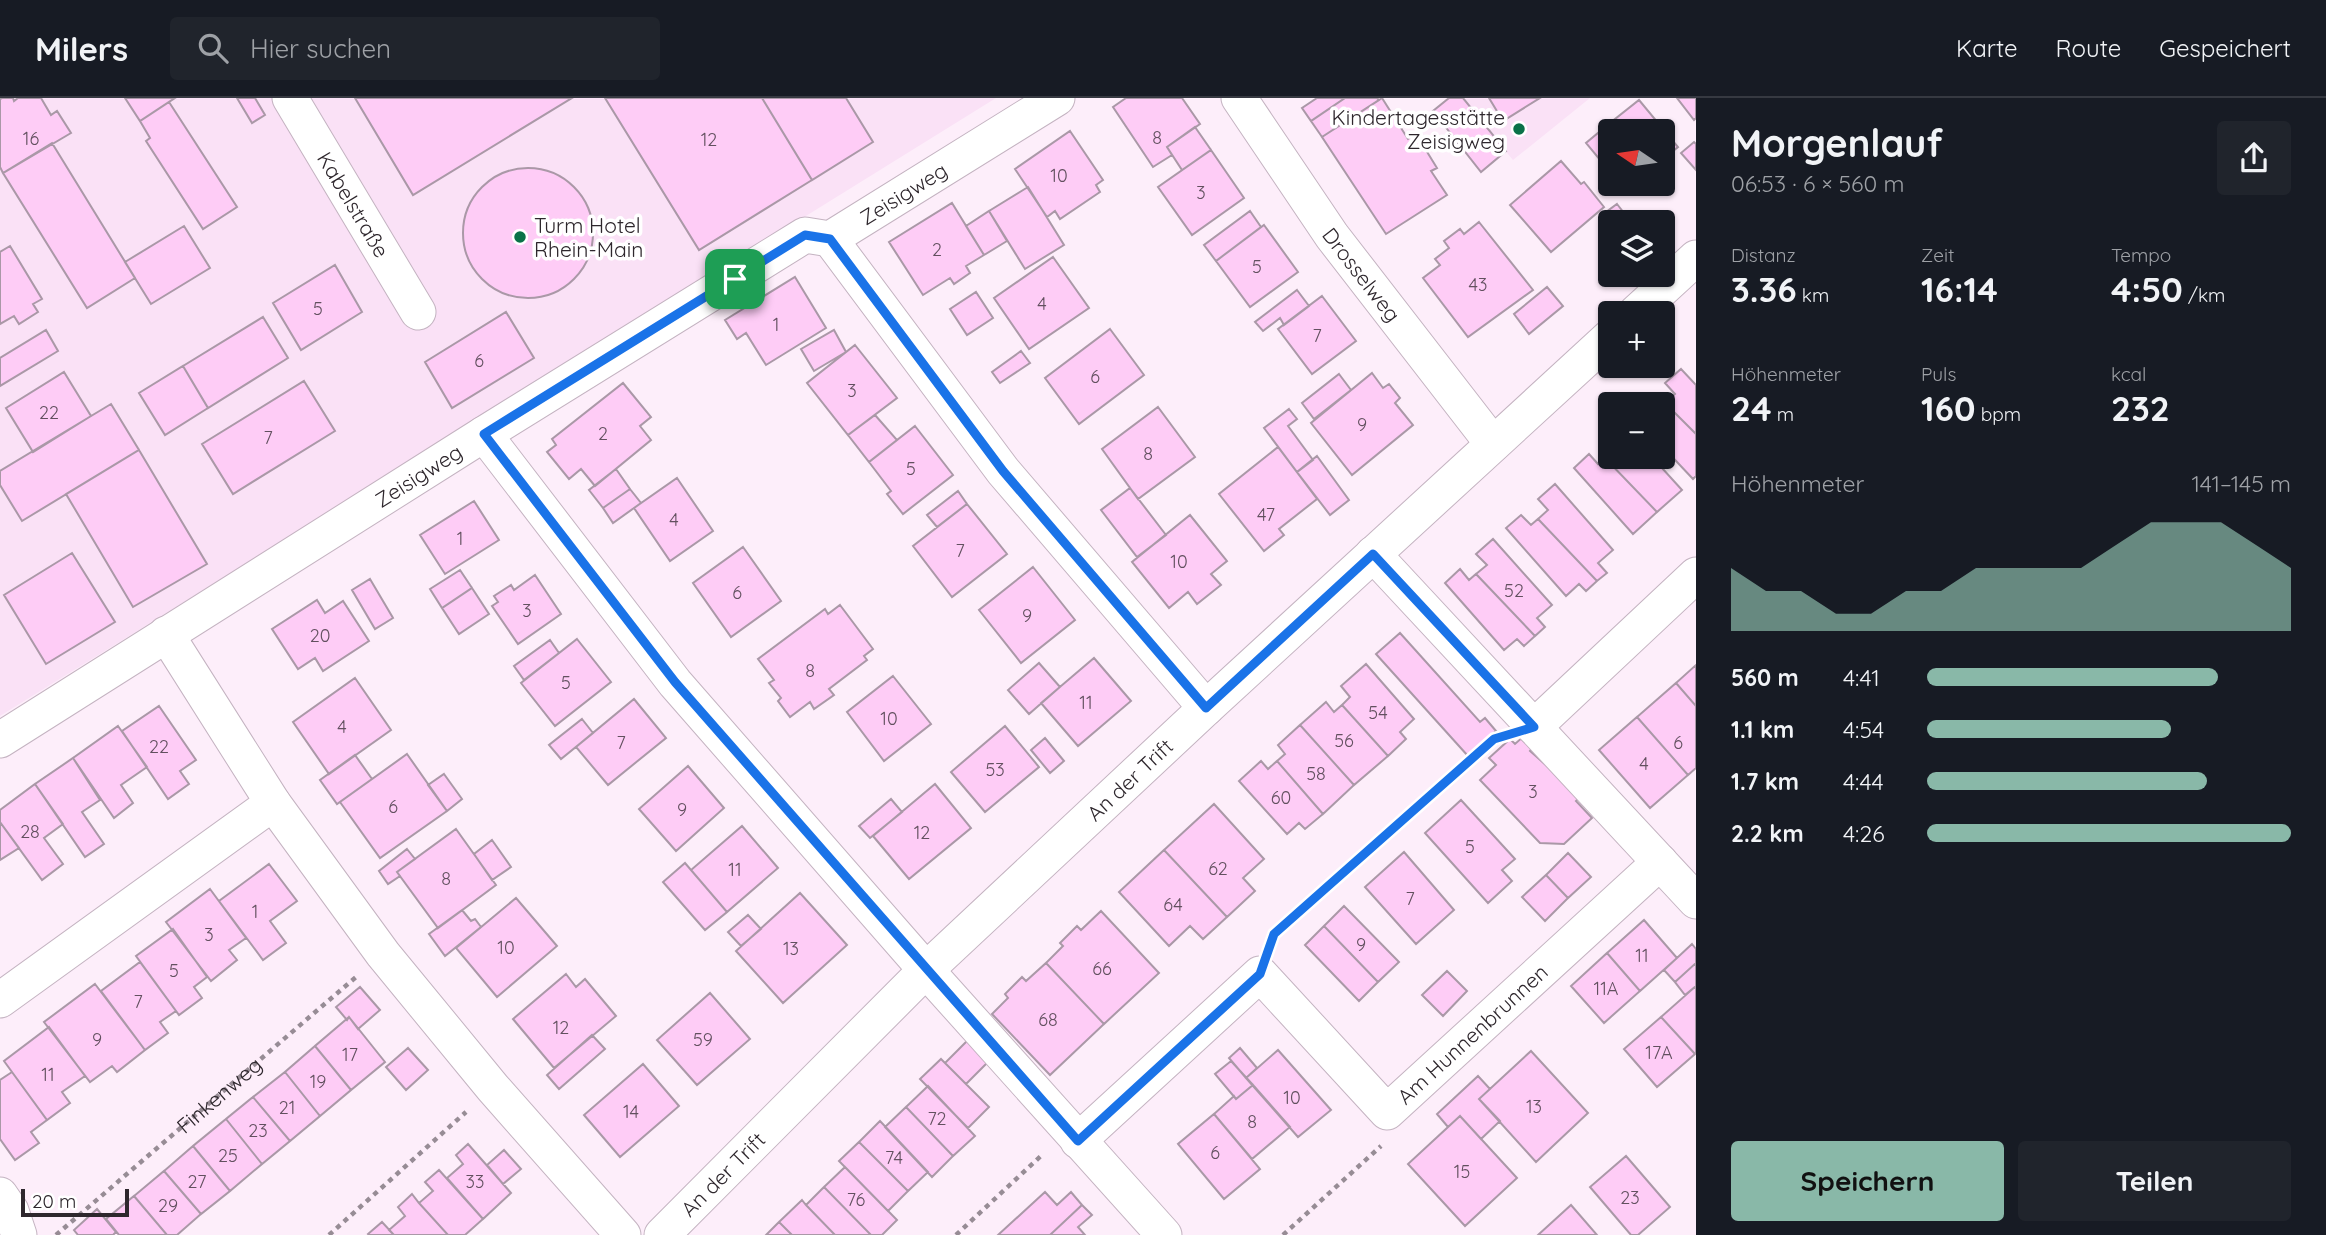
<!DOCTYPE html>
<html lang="de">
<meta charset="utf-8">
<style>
:root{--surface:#171b24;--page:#20242c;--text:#f1f3f6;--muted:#9ea1a6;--line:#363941;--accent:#89b8a8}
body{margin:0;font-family:Quicksand,sans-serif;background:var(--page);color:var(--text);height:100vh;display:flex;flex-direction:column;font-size:26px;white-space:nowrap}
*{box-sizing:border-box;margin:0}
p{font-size:23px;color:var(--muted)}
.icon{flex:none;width:38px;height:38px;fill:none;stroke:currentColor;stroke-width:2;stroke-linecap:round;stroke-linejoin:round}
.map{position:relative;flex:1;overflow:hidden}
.panel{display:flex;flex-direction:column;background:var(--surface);width:630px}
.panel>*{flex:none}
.needle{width:46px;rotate:283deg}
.tools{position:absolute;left:1598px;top:21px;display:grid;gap:14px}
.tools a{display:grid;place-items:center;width:77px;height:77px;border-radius:7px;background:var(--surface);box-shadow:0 2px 5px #0004;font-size:35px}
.scale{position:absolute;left:21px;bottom:18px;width:108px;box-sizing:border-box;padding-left:7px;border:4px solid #2e272d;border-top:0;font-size:19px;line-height:24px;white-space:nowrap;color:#2e272d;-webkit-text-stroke:5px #fff;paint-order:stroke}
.pin{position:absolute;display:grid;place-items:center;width:60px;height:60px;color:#fff;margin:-30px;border-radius:14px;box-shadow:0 4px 10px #0006}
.round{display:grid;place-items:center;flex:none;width:74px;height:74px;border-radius:7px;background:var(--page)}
.summary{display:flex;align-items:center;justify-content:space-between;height:119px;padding:0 35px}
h1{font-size:38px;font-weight:700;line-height:52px}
.metrics{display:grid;grid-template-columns:repeat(3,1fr);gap:10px;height:119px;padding:7px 35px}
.metrics div{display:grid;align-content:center}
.metrics b{font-size:35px;font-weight:700}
.metrics small{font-size:19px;font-weight:400}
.metrics p{font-size:19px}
.chart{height:196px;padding:14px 35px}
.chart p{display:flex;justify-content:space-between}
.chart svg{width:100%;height:126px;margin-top:7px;fill:var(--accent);opacity:.7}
.primary-button{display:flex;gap:14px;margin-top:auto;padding:14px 35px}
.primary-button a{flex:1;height:80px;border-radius:7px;background:var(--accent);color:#111;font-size:28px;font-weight:700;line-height:80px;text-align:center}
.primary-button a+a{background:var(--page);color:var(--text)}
ul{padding:0 35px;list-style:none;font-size:23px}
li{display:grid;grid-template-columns:112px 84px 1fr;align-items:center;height:52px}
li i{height:18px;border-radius:9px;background:var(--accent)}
header{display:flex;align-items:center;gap:42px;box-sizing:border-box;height:98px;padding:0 35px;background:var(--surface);border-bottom:2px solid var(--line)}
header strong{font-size:33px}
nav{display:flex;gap:38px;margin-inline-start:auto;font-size:24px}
.search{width:490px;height:63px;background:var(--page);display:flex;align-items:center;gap:18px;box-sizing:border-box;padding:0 24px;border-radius:7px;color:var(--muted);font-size:26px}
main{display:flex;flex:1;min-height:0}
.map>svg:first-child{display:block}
</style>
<header>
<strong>Milers</strong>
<div class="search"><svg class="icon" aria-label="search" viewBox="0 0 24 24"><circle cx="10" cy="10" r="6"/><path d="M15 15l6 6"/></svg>Hier suchen</div>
<nav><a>Karte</a><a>Route</a><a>Gespeichert</a></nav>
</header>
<main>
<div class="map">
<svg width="1696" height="1137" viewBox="0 0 1696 1137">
<rect width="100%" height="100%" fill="#fdeefa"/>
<!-- built -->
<path fill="#fae1f6" d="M0 0H996L0 618Z
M1461 0H1590L1513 62Z"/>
<!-- building -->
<path fill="#feccf6" stroke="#aa98a7" stroke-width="2" d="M2 0H13L14 3 18 0H41L51 17 57 13 71 35 3 75 0 69V1Z
M125 0H175L140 23Z
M237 0H255L265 17 252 25Z
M355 0H572L413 97Z
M605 0H762L812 82 699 152Z
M762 0H846L873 44 812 82Z
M1126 0H1182L1200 26 1167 49 1172 57 1153 69 1113 9Z
M1317 0H1345L1311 23 1302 10Z
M1345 0H1377L1379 2 1322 39 1311 23Z
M1382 0 1408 41 1416 36 1437 70 1431 73 1447 97 1386 136 1322 39Z
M1449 0H1463L1506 53 1481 74 1433 13Z
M1489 0H1540L1503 23Z
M1677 0H1696V20L1694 22Z
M1639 2 1678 49 1662 62V33H1616L1610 25Z
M169 4 237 109 203 131 146 43 150 40 140 23Z
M1610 25 1616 33H1610V74L1586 45Z
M1195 29 1211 52 1182 72 1167 49Z
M1070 33 1103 82 1096 87 1100 94 1060 121 1055 113 1047 119 1015 71Z
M1694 44 1696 46V72L1681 55Z
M52 45 135 180 87 210 3 75Z
M1211 52 1244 100 1192 137 1158 89Z
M1561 63 1581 86 1584 84 1604 109 1551 154 1510 107Z
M463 135a65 65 0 1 1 130 0a65 65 0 1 1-130 0Z
M1028 89 1064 147 1025 171 989 113Z
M952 105 984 157 966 168 970 175 954 186 950 180 923 197 889 144Z
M1617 106 1631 124H1610V127L1602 117Z
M989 113 1007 143 984 157 966 128Z
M1250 113 1261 129 1216 163 1204 147Z
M1479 124 1533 192 1468 239 1423 180 1440 167 1435 161 1449 150 1444 143 1460 131 1464 136Z
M1264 127 1298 174 1250 209 1216 163Z
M184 128 210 170 151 206 125 164Z
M10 148 42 201 33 206 38 214 19 226 14 218 0 226V154Z
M1053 159 1089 210 1029 251 994 200Z
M335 167 362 214 301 252 273 205Z
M795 179 826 230 766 267 746 235 737 241 725 222Z
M1547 189 1563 208 1529 236 1514 216Z
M1297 192 1309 208 1284 227 1280 220 1263 233 1255 224Z
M976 194 993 220 967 237 950 211Z
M1322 198 1356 243 1312 276 1278 231Z
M506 214 534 260 452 310 425 264Z
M263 219 288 260 208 310 183 268Z
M1110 231 1144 277 1079 326 1045 280Z
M46 232 58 253 0 288V260Z
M834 232 846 254 814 273 801 251Z
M855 247 897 300 848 337 807 285Z
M1021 253 1030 265 1000 285 992 274Z
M183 268 208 310 165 337 139 295Z
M1681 271 1696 287V336L1665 305 1675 296 1665 285Z
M64 274 91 318 33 354 6 310Z
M1372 275 1383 290 1389 286 1400 300 1395 305 1413 327 1352 377 1311 325Z
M1339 276 1351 292 1314 321 1302 305Z
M304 283 335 333 233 396 202 346Z
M623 285 651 319 640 328 651 342 595 388 581 371 569 381 547 354 556 347 552 341Z
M1665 305 1696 336V378L1693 381 1662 348V308Z
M111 306 139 352 22 423 0 387V373Z
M1158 309 1195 359 1138 401 1102 351Z
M1289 311 1297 321 1288 328 1313 362 1297 374 1264 330Z
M875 317 897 342 869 364 848 337Z
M915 328 953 377 903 416 887 396 891 393 869 364Z
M1278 349 1317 401 1279 431 1284 437 1264 453 1219 396Z
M139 352 207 466 133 509 66 396Z
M1589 356 1598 366 1605 360 1657 414 1633 436 1574 370Z
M1610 356V359H1652L1682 392 1657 414 1605 360Z
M1317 358 1349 402 1330 417 1297 374Z
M616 371 630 391 603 410 589 392Z
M677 380 713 433 670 463 634 410Z
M1555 386 1613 452 1598 465 1607 475 1597 483 1538 421 1548 412 1538 401Z
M1130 390 1166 437 1137 459 1101 412Z
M630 391 641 405 613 425 603 410Z
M958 393 967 406 937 429 927 417Z
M474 403 499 442 445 476 420 437Z
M967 406 1007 456 952 499 913 448Z
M1190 417 1227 463 1211 476 1221 487 1197 506 1188 494 1169 510 1132 464Z
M1521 417 1531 427 1538 421 1597 483 1586 493 1579 486 1566 498 1506 430Z
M1493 441 1552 507 1537 520 1545 529 1535 538 1476 476 1487 467 1476 456Z
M743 449 781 503 731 539 693 485Z
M72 455 115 524 46 566 4 497Z
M1033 469 1075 522 1021 565 979 512Z
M1460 471 1469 482 1476 476 1535 538 1524 548 1517 541 1504 552 1445 485Z
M460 472 472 490 442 510 430 491Z
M535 477 561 516 518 546 492 508 498 504 494 498 511 487 514 492Z
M370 481 393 520 375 531 352 492Z
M472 490 489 516 459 536 442 510Z
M317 502 325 515 343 503 369 543 323 573 315 560 298 571 272 531Z
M840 507 873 551 864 558 867 562 829 591 834 597 814 611 810 604 790 619 778 603 781 600 769 585 774 582 758 561 825 511 828 516Z
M1400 535 1480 624 1485 620 1496 633 1468 658 1376 556Z
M577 541 611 584 555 628 521 585Z
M550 542 559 555 524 582 514 568Z
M1094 560 1131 603 1078 648 1041 605Z
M1039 565 1060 589 1029 616 1008 592Z
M1366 566 1414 621 1400 634 1406 641 1388 658 1342 607 1350 599 1341 588Z
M1696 567V608L1676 585Z
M893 578 931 626 884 663 847 614Z
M355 580 391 632 329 676 293 624Z
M1676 585 1696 608V670L1688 677 1637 619Z
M634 601 666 640 608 687 576 649Z
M1326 604 1334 614 1342 607 1388 658 1354 687 1300 627Z
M159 608 196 662 180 673 189 686 168 701 122 633Z
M1637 619 1688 677 1650 710 1599 652Z
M582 621 593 635 561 661 549 647Z
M1300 627 1354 687 1323 716 1277 663 1285 656 1278 647Z
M118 628 147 669 121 687 133 705 114 720 73 660Z
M1005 628 1039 669 985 714 951 674Z
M1524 638 1534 648 1530 653 1581 698 1576 703 1592 720 1564 746 1540 745 1480 682 1496 667 1489 660 1510 641 1515 646Z
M1045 640 1064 663 1050 675 1031 652Z
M407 656 447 713 380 760 340 704Z
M355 657 372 681 337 706 320 682Z
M73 660 100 702 82 714 104 746 85 759 35 686Z
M1261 663 1268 671 1277 663 1323 716 1305 731 1299 725 1287 736 1239 683Z
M688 668 724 710 676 753 639 711Z
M444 676 462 701 447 713 428 687Z
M35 686 63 726 44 740 63 766 42 782 0 724V712Z
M935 686 971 730 909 781 873 738Z
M891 701 902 714 870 740 859 728Z
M1461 702 1515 761 1502 772 1512 783 1488 805 1425 735Z
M1214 706 1264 761 1243 780 1255 793 1227 819 1164 752Z
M0 724 19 750 0 762Z
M742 728 778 770 727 814 691 772Z
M456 731 496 787 438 830 397 774Z
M492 742 511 769 492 782 474 756Z
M407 751 415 761 397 774 400 778 388 786 379 773Z
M1164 752 1227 819 1203 841 1190 828 1169 848 1119 794Z
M1404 754 1454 812 1416 846 1365 789Z
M1568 755 1591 779 1568 800 1546 777Z
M685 765 727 814 705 832 663 784Z
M269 766 297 803 270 823 286 845 263 862 219 803Z
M1546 777 1568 800 1545 823 1522 799Z
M210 791 246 840 229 852 237 862 211 883 166 824Z
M800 795 847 847 783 905 736 853Z
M516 800 557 848 497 899 456 850Z
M1344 808 1399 864 1378 884 1324 828Z
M462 812 471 823 475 821 481 829 445 858 429 836Z
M1101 813 1159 875 1104 926 1046 865 1063 848 1060 845 1077 828 1081 832Z
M748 817 761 831 741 848 728 834Z
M1644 822 1677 860 1640 893 1607 855Z
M1324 828 1378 884 1359 903 1305 847Z
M173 831 207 879 194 889 202 900 179 917 136 858Z
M1692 846 1696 851V865L1675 884 1664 872Z
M1607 855 1640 893 1604 925 1571 888Z
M140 864 176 913 160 924 168 935 145 952 101 893Z
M1046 865 1104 926 1050 977 992 916 1008 900 1005 896 1022 879 1026 883Z
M1696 865V888L1685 897 1675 884Z
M1447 873 1467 893 1443 918 1422 897Z
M566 876 576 889 585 881 616 918 554 970 513 921Z
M95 886 145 952 117 974 112 968 90 984 44 924Z
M1696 888V955L1695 956 1661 919Z
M360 889 380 912 358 931 349 919 347 922 336 909Z
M710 895 750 941 697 987 657 942Z
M349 919 385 964 351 992 315 948Z
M1661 919 1695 956 1657 989 1624 951Z
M49 929 85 978 62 994 70 1005 47 1022 4 963Z
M592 937 605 951 559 991 547 977Z
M968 942 989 963 966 986 945 965Z
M315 948 351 992 320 1018 285 974Z
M408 950 428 972 406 992 386 969Z
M1240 950 1257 970 1246 980 1229 960Z
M1278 952 1331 1012 1298 1039 1246 980Z
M1531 953 1588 1015 1536 1064 1479 1001Z
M941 961 989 1009 968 1030 920 981Z
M1231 963 1253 987 1236 1001 1215 976Z
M643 966 679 1008 620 1059 584 1017Z
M12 974 47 1022 31 1034 39 1045 15 1062 0 1041V982Z
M285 974 320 1018 290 1043 253 999Z
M1478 978 1490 991 1479 1001 1500 1023 1481 1041 1460 1018 1448 1029 1437 1016Z
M1253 987 1290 1029 1252 1061 1214 1016 1234 998 1236 1001Z
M928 988 975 1038 953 1058 906 1009Z
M253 999 290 1043 262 1066 226 1021Z
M906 1009 953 1058 932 1079 885 1029Z
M1214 1016 1260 1071 1224 1101 1178 1046Z
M1460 1018 1517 1080 1465 1128 1408 1066Z
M226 1021 262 1066 230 1093 193 1048Z
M880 1023 928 1074 908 1093 859 1044Z
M859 1044 908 1093 888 1113 839 1063Z
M468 1046 511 1095 483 1121 447 1080 463 1066 456 1057Z
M193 1048 230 1093 201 1116 164 1073Z
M504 1052 521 1071 503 1086 487 1067Z
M1626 1058 1670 1109 1638 1137H1631L1590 1089Z
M845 1069 897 1122 882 1137H871L824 1089Z
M439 1072 483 1121 465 1137H448L419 1105 433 1093 425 1084Z
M164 1073 201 1116 177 1137H167L134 1098Z
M824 1089 871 1137H835L806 1107Z
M1045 1094 1057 1107 1071 1094 1082 1107 1050 1137H998Z
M412 1096 419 1105 448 1137H394L389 1132 405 1118 398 1109Z
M134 1098 167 1137H119L106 1121Z
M802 1102 806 1107 835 1137H792L779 1124Z
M1082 1107 1092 1117 1078 1129 1085 1137H1050Z
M1571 1107 1597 1137H1538Z
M97 1111 116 1134 113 1137H78L74 1132Z
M382 1124 394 1137H369L368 1136Z
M779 1124 792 1137H766Z"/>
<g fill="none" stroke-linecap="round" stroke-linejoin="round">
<!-- street casing -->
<g stroke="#c4b3c1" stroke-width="37">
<g id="street">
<path id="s2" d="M290 0 418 214"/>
<path id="s3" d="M1239 0 1332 138 1493 346"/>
<path d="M830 141 1003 373 1206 610"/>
<path d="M1636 215 1696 160"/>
<path d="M484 336 675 585 926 872 1164 1137"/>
<path d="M1373 456 1696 803"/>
<path d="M166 536 273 705 383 856 493 990 623 1137"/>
<path d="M1534 629 1696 477"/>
<path id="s4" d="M0 642 484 336 805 137 830 141 1057 0"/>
<path d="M0 902 273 705"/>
<path id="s5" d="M1078 1043 1260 876 1387 1014 1660 764"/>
<path d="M0 1097 11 1113 19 1137"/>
<path id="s6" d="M662 1137 926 872 1206 610 1610 239"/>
</g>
</g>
<!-- path -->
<g stroke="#978c95" stroke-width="4.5" stroke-dasharray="5 5" stroke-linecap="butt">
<path d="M1271 846 1274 836 1496 641"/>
<path id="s1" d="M56 1137 356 879"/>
<path d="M329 1137 466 1014"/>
<path d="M956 1137 1043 1056"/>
<path d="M1283 1137 1381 1048"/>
</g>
<!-- street -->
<use href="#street" stroke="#fff" stroke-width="35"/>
</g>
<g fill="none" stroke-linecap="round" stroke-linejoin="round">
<!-- route casing -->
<g stroke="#fff" stroke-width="14">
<path id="route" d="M805 137 830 141 1003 373 1206 610 1373 456 1534 629 1494 641 1274 836 1260 876 1078 1043 675 584 484 336Z"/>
</g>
<!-- route -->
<use href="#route" stroke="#1a73e8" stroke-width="9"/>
</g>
<!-- markers -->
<g fill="#0a7148" stroke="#fff" stroke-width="2.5">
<circle cx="1519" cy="31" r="7"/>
<circle cx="520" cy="139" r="7"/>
</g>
<g text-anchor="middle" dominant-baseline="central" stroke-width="7" stroke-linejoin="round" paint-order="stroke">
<!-- number labels -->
<g font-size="18" fill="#62505f">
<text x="1157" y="39">8</text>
<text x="31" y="40">16</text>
<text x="709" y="41">12</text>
<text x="1059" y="77">10</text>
<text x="1201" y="94">3</text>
<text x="937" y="151">2</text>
<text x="1257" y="168">5</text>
<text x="1478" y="186">43</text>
<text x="1042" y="205">4</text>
<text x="318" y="210">5</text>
<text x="776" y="226">1</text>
<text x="1317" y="237">7</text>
<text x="479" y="262">6</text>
<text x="1095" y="278">6</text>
<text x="852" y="292">3</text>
<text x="49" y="314">22</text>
<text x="1362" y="326">9</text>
<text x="603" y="335">2</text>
<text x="268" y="339">7</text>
<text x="1148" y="355">8</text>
<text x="911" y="370">5</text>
<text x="1266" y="416">47</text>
<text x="674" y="421">4</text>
<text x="460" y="440">1</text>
<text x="960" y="452">7</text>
<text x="1179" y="463">10</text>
<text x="1514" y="492">52</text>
<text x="737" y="494">6</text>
<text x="527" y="512">3</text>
<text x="1027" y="517">9</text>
<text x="320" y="537">20</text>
<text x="810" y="572">8</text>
<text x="566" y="584">5</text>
<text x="1086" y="604">11</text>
<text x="1378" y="614">54</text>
<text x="889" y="620">10</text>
<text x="342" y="628">4</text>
<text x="1344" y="642">56</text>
<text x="621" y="644">7</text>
<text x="1678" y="644">6</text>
<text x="159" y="648">22</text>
<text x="1644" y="665">4</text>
<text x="995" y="671">53</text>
<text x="1316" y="675">58</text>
<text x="1533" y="693">3</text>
<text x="1281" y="699">60</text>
<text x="393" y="708">6</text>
<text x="682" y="711">9</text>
<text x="30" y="733">28</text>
<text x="922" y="734">12</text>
<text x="1470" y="748">5</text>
<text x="1218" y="770">62</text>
<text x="735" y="771">11</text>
<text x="446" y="780">8</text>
<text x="1410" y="800">7</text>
<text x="1173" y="806">64</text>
<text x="255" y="813">1</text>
<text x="209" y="836">3</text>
<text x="1361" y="846">9</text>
<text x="506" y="849">10</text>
<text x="791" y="850">13</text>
<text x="1642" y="857">11</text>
<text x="1102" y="870">66</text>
<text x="174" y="872">5</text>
<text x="1606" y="890">11A</text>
<text x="138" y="903">7</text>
<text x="1048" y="921">68</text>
<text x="561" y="929">12</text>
<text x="97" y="941">9</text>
<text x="703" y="941">59</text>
<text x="1659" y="954">17A</text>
<text x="350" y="956">17</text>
<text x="48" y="976">11</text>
<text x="318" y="983">19</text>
<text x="1292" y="999">10</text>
<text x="1534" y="1008">13</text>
<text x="287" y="1009">21</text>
<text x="631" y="1013">14</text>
<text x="937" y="1020">72</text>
<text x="1252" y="1023">8</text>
<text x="258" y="1032">23</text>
<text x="1215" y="1054">6</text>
<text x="228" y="1057">25</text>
<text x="894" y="1059">74</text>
<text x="1462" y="1073">15</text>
<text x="197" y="1083">27</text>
<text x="475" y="1083">33</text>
<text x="1630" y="1099">23</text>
<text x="856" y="1101">76</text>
<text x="168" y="1107">29</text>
</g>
<!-- poi labels -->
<g font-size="21" fill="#2e272d" stroke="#fff" text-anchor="end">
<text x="1505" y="19">Kindertagesstätte<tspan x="1505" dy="24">Zeisigweg</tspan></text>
<text x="534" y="127" text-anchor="start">Turm Hotel<tspan x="534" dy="24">Rhein-Main</tspan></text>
</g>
<!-- street labels -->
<g font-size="21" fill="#2e272d" stroke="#fff">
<text stroke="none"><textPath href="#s4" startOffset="1062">Zeisigweg</textPath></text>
<text stroke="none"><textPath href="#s2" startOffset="124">Kabelstraße</textPath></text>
<text stroke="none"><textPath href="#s3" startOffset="215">Drosselweg</textPath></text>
<text stroke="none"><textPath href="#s4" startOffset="495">Zeisigweg</textPath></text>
<text stroke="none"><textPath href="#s6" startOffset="653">An der Trift</textPath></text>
<text stroke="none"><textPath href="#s5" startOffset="550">Am Hunnenbrunnen</textPath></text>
<text stroke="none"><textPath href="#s1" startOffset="215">Finkenweg</textPath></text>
<text stroke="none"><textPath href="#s6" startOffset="86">An der Trift</textPath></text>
</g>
</g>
</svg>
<div class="tools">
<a><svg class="needle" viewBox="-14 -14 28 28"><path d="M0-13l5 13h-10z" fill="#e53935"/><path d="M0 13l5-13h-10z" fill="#9ea1a6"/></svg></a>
<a><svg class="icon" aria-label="layers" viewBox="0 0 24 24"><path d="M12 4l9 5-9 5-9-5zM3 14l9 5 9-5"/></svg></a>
<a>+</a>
<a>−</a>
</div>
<div class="scale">20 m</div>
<div class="pin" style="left:735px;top:181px;background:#1e9e55"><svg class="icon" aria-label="arrive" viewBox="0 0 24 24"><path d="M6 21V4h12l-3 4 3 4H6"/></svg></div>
</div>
<section class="panel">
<div class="summary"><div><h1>Morgenlauf</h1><p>06:53 · 6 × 560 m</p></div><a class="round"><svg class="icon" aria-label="share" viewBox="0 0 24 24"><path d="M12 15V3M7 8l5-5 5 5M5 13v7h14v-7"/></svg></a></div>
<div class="metrics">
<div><p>Distanz</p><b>3.36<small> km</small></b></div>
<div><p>Zeit</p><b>16:14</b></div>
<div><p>Tempo</p><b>4:50<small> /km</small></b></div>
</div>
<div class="metrics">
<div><p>Höhenmeter</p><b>24<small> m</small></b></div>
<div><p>Puls</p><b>160<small> bpm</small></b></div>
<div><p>kcal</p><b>232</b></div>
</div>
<div class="chart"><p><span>Höhenmeter</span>141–145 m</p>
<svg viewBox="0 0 160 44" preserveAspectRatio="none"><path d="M0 44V22L10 30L20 30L30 38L40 38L50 30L60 30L70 22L80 22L90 22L100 22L110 14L120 6L130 6L140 6L150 14L160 22V44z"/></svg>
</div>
<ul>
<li><b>560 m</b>4:41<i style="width:80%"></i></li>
<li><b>1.1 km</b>4:54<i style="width:67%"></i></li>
<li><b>1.7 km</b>4:44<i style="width:77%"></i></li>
<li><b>2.2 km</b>4:26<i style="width:100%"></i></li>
</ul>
<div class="primary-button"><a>Speichern</a><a>Teilen</a></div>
</section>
</main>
